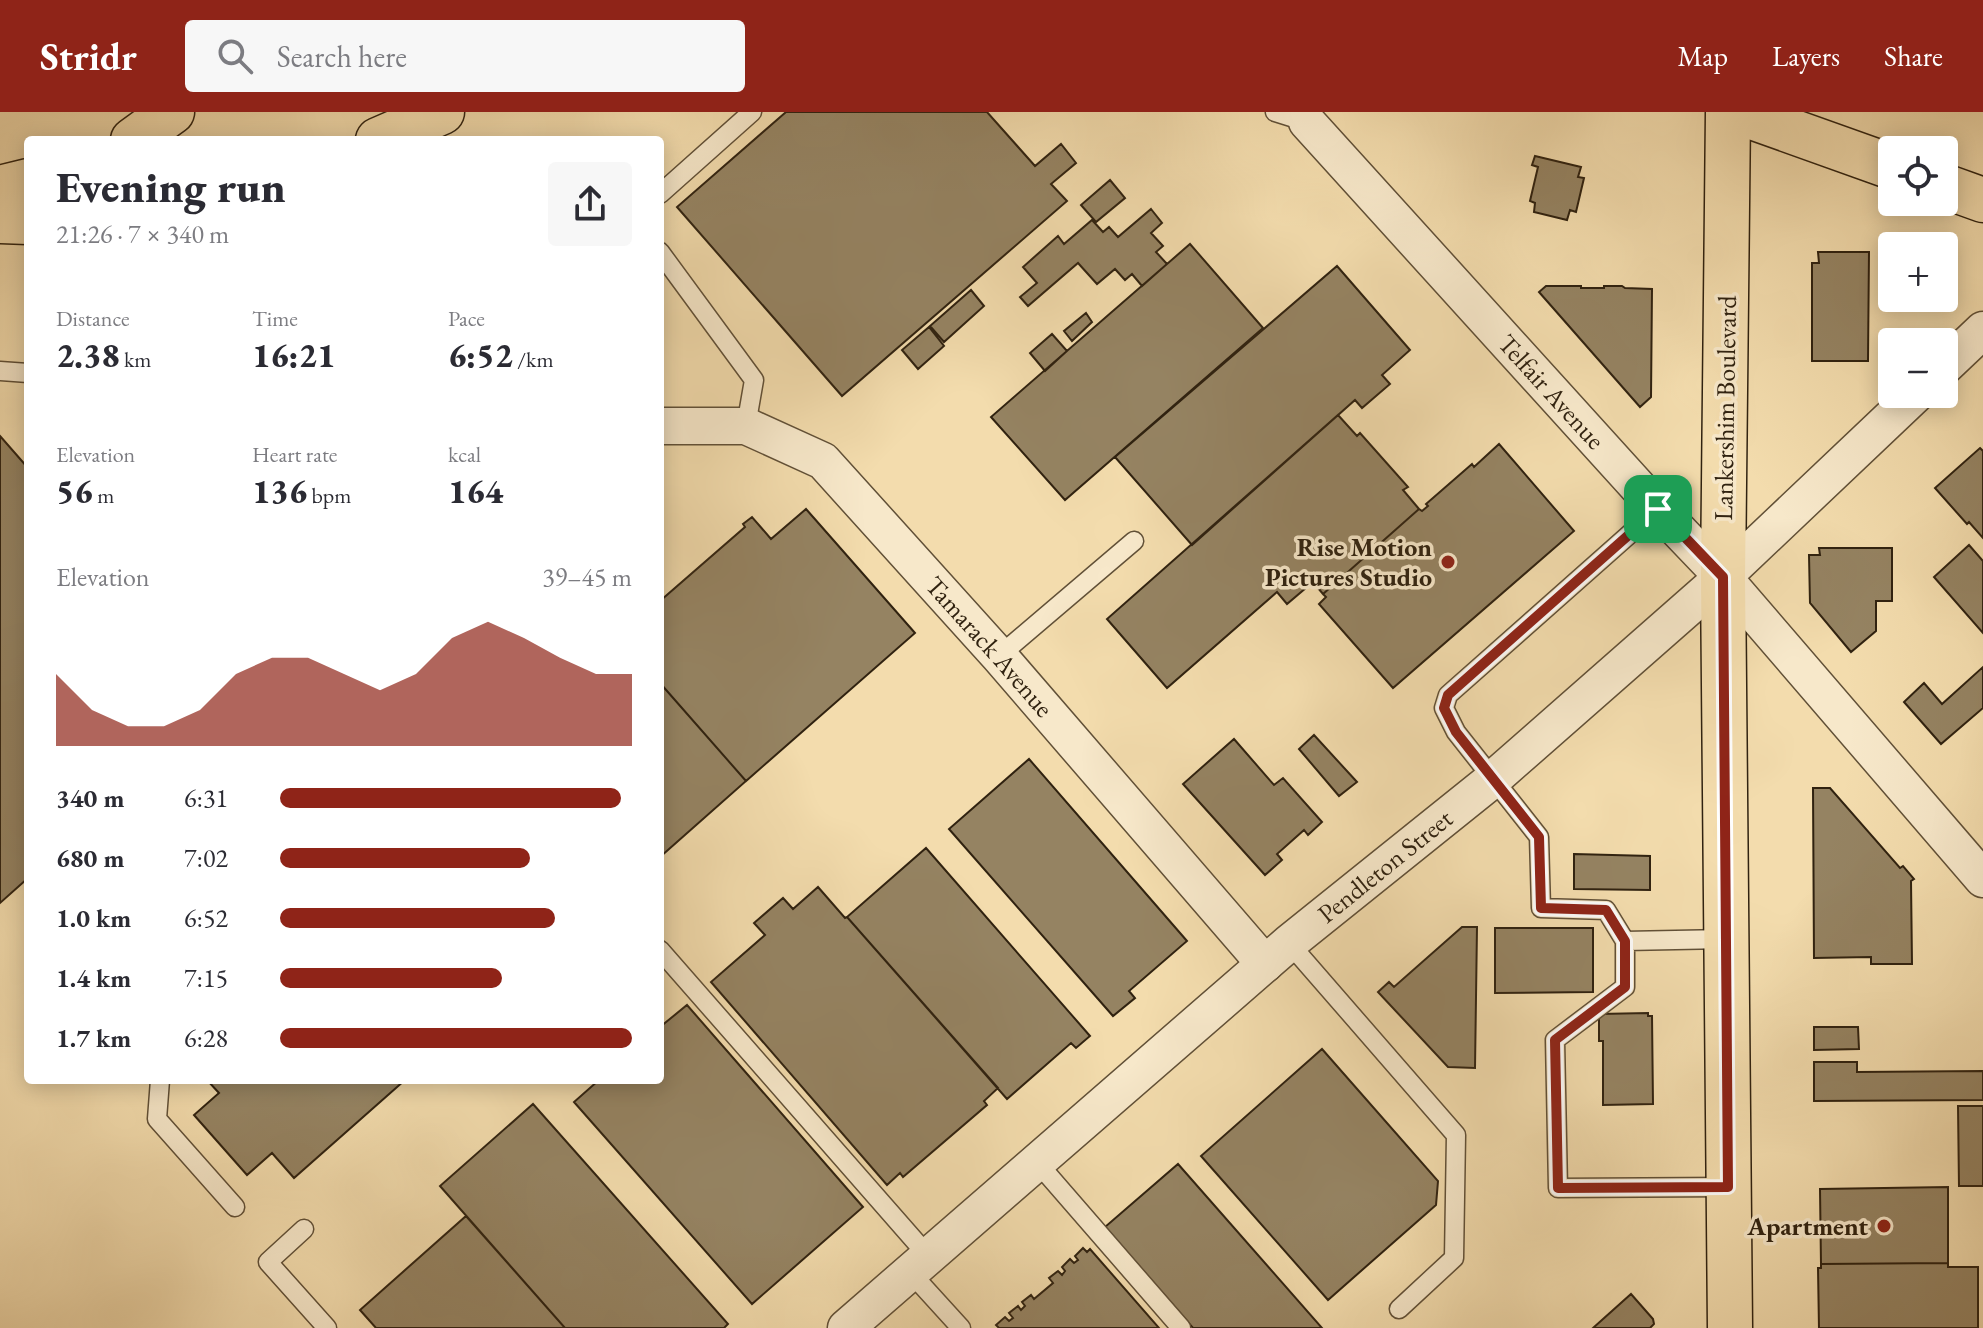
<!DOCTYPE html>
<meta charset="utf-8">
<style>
:root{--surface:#fff;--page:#f7f7f7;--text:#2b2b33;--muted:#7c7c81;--accent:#8f2418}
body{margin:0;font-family:"EB Garamond",serif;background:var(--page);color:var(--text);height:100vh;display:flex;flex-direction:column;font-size:30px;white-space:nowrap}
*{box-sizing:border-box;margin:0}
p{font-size:26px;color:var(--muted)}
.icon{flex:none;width:44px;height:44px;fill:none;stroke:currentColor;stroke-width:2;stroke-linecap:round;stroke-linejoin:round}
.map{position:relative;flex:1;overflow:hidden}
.drawer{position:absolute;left:24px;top:24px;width:640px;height:948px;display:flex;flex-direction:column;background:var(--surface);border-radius:8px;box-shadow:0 4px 20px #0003}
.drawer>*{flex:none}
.buttons{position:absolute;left:1878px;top:24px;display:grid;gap:16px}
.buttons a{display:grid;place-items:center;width:80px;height:80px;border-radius:8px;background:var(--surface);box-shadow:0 4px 20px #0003;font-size:40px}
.pin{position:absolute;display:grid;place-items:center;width:68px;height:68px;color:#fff;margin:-34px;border-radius:16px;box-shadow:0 4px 12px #0006}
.round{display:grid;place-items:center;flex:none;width:84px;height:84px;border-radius:8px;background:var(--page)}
.summary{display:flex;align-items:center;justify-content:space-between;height:136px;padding:0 32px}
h1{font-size:44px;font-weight:800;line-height:60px}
.stats{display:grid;grid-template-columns:repeat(3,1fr);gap:12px;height:136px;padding:8px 32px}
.stats div{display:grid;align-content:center}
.stats b{font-size:34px;font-weight:800}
.stats small{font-size:22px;font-weight:400}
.stats p{font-size:22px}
.chart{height:224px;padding:16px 32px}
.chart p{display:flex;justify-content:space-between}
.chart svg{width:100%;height:144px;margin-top:8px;fill:var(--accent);opacity:.7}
ul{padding:0 32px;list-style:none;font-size:26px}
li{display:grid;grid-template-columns:128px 96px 1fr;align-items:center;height:60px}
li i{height:20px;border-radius:10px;background:var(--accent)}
header{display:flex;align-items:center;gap:48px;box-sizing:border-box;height:112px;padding:0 40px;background:var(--accent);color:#fff}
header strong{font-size:38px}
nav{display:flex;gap:44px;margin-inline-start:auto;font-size:28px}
.search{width:560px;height:72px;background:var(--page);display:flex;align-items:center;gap:20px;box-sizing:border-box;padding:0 28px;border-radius:8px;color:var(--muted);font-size:30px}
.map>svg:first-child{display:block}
</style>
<header>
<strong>Stridr</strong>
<div class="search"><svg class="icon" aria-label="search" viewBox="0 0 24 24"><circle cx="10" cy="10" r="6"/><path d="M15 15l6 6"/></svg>Search here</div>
<nav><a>Map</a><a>Layers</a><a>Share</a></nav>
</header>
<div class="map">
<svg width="1983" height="1216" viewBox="0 0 1983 1216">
<rect width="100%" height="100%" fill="#f3dcad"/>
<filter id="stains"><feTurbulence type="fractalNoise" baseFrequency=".0025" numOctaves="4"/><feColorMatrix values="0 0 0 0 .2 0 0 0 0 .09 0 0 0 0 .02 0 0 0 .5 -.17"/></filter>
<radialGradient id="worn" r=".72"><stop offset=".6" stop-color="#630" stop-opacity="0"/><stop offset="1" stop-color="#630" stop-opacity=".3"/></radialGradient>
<!-- building -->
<path fill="#958362" stroke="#302210" stroke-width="2" d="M786 0H987L1035 54 1061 32 1076 51 1051 72 1067 89 842 284 677 95Z
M1535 44 1581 55 1578 65 1584 66 1576 100 1570 98 1567 108 1534 100 1535 91 1530 89 1538 55 1532 53Z
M1110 68 1125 86 1096 110 1081 93Z
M1151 97 1162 111 1151 121 1163 134 1156 140 1167 152 1142 174 1132 162 1125 168 1115 157 1097 172 1078 151 1028 194 1020 185 1037 171 1023 155 1058 124 1064 132 1092 108 1103 120 1109 115 1118 125Z
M1190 132 1263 216 1065 388 991 305Z
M1818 140H1869L1868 249H1812V151H1819Z
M1337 154 1410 238 1382 263 1390 272 1362 296 1355 288 1192 433 1115 345Z
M1546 174H1581V176H1604V174H1622L1625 176 1652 177 1651 285 1640 295 1539 180Z
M971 178 984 194 944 230 930 214Z
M1086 201 1092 210 1072 229 1064 219Z
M929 215 944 234 918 257 902 238Z
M1052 222 1067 239 1045 259 1030 241Z
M1338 303 1357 324 1360 321 1408 375 1403 378 1419 397 1323 482 1313 470 1287 492 1277 480 1167 576 1107 507Z
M0 324 28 356V766L0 791Z
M1499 332 1574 419 1393 576 1319 492 1326 485 1323 482 1419 397 1422 399 1428 394 1426 392 1472 352 1474 355Z
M1980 336 1983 339V426L1969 410 1967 412 1935 376Z
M806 397 915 521 746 669 660 571V489L745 415 743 412 752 405 771 427Z
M1969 433 1983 449V521L1934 465Z
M1819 436H1892V489H1876V519L1851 540 1810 491 1809 443H1820Z
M1983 555V596L1941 632 1904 590 1924 571 1942 592Z
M660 571 746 669 660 745Z
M1314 623 1357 670 1339 684 1299 637Z
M1234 627 1274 673 1283 666 1322 710 1308 723 1304 718 1277 742 1282 748 1265 763 1183 672Z
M1029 647 1187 829 1129 879 1135 886 1113 904 949 717Z
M1813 676H1830L1900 756 1903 754 1914 767 1911 769 1912 852H1871V845L1814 846Z
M926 736 1090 924 1076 936 1071 931 1007 987 847 805Z
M1574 742 1650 744V778L1574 777Z
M818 775 845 806 847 805 998 976 984 989 987 993 903 1065 900 1061 887 1073 711 870 765 823 754 811 783 786 793 797Z
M1462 815H1477L1475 956 1448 955 1378 880 1389 870 1394 875Z
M1495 816H1593V880L1495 881Z
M687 893 863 1095 752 1192 574 990 599 968H660V915Z
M1648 901V904H1652L1653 992 1603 993V929H1599V902Z
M1814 915H1858L1859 937 1814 938Z
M1322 937 1438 1069 1436 1093 1328 1188 1201 1044Z
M1814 950H1857V960L1983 959V988L1814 989Z
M207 968H405L294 1066 272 1041 247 1063 194 1003 219 981Z
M533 992 728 1212 724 1216H565L440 1074Z
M1958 994H1983V1074H1959Z
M1178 1052 1322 1216H1193L1105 1115Z
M1948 1075V1151L1821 1152 1820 1077Z
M466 1104 565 1216H376L360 1198Z
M1083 1136 1087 1140 1090 1137 1159 1216H999L996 1213 1005 1205 1009 1209 1013 1206 1009 1201 1018 1194 1021 1198 1025 1194 1022 1190 1031 1183 1034 1187 1053 1171 1049 1166 1058 1159 1062 1163 1065 1159 1062 1155 1070 1147 1074 1151 1078 1148 1075 1144Z
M1948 1151V1155H1978V1216H1819L1818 1156H1821V1152Z
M1631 1182 1653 1207 1654 1212 1650 1216H1593Z"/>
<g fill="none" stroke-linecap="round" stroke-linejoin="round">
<!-- lane casing -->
<g stroke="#615037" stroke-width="21">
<path id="lane" d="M1275 0 1307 10
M660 82 752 0
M660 140 754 268 746 314
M0 259 28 261
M1658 397 1448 583 1444 596 1456 620 1539 725 1541 796 1606 798 1625 829 1726 827
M999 544 1134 429
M1625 829V875L1555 928 1558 1076 1728 1075
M1289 831 1456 1023 1454 1146 1399 1197
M660 838 929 1145
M160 968 157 1007 235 1095
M1036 1049 1181 1216
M304 1117 268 1150 327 1216
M910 1160 961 1216"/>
</g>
<!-- street casing -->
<g stroke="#615037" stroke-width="39">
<g id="street">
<path id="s1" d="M1307 10 1658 397 1723 465 1983 767"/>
<path d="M1944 255 1983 218"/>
<path id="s2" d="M660 314H746L823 349 999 544 1265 852"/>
<path id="s3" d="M846 1216 1289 831 1492 668 1723 465 1916 282"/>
</g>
</g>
<!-- primary casing -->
<g stroke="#302210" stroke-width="47">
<path id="primary" d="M1728 0 1723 465 1730 1216"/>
</g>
<!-- highway casing -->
<g stroke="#302210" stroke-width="47">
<path id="highway" d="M1738 0 1892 55
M133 28 172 0
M378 28 442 0
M1944 74 1983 88
M0 76 28 69
M0 109 28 110"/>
</g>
<!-- lane -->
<use href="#lane" stroke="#f7e8ca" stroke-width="18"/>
<!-- street -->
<use href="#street" stroke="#f7e8ca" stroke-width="36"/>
<!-- primary -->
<use href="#primary" stroke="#f3dcad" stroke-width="44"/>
<!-- highway -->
<use href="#highway" stroke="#f3dcad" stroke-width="44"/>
</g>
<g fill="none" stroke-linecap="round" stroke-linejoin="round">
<!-- route casing -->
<g stroke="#fff" stroke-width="16">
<path id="route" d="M1658 397 1723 465 1728 1075 1558 1076 1555 928 1625 875V829L1606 798 1541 796 1539 725 1456 620 1444 596 1448 583Z"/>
</g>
<!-- route -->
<use href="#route" stroke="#8f2418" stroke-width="10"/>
</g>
<!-- markers -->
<g fill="#8f2418" stroke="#f7e8ca" stroke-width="3">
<circle cx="1448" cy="450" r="8"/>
<circle cx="1884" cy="1114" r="8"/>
</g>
<g text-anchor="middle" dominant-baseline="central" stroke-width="7" stroke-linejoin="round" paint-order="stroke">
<!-- street labels -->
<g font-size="26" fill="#302210" stroke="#f7e8ca">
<text stroke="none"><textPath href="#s1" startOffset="364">Telfair Avenue</textPath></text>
<text transform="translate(1725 296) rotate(-89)">Lankershim Boulevard</text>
<text stroke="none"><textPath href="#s2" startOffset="420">Tamarack Avenue</textPath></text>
<text stroke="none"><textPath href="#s3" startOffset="710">Pendleton Street</textPath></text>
</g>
<!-- poi labels -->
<g font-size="26" font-weight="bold" fill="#302210" stroke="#f7e8ca" text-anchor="end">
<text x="1432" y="435">Rise Motion<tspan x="1432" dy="30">Pictures Studio</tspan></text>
<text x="1868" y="1114">Apartment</text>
</g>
</g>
<rect width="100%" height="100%" filter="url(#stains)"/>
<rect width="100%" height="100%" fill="url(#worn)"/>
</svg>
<div class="buttons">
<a><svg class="icon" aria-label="locate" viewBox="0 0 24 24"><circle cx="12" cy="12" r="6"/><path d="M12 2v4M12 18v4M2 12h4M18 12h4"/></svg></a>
<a>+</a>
<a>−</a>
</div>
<div class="pin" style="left:1658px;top:397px;background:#1e9e55"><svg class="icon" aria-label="arrive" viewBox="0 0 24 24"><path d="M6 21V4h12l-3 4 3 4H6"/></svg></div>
<section class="drawer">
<div class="summary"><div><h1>Evening run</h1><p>21:26 · 7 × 340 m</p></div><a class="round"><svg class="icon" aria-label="share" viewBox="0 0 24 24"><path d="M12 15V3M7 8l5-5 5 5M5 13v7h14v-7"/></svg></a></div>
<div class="stats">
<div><p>Distance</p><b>2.38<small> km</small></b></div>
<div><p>Time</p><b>16:21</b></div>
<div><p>Pace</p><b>6:52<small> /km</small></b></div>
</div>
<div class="stats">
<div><p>Elevation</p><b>56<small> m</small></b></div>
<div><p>Heart rate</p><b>136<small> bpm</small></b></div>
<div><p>kcal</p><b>164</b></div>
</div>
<div class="chart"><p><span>Elevation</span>39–45 m</p>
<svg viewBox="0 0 160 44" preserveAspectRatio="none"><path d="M0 44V22L10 33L20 38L30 38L40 33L50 22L60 17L70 17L80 22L90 27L100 22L110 11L120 6L130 11L140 17L150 22L160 22V44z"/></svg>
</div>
<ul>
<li><b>340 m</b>6:31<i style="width:97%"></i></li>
<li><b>680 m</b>7:02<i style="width:71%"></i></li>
<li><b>1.0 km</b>6:52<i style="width:78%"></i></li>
<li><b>1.4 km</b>7:15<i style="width:63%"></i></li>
<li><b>1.7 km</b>6:28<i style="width:100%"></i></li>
</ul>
</section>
</div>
